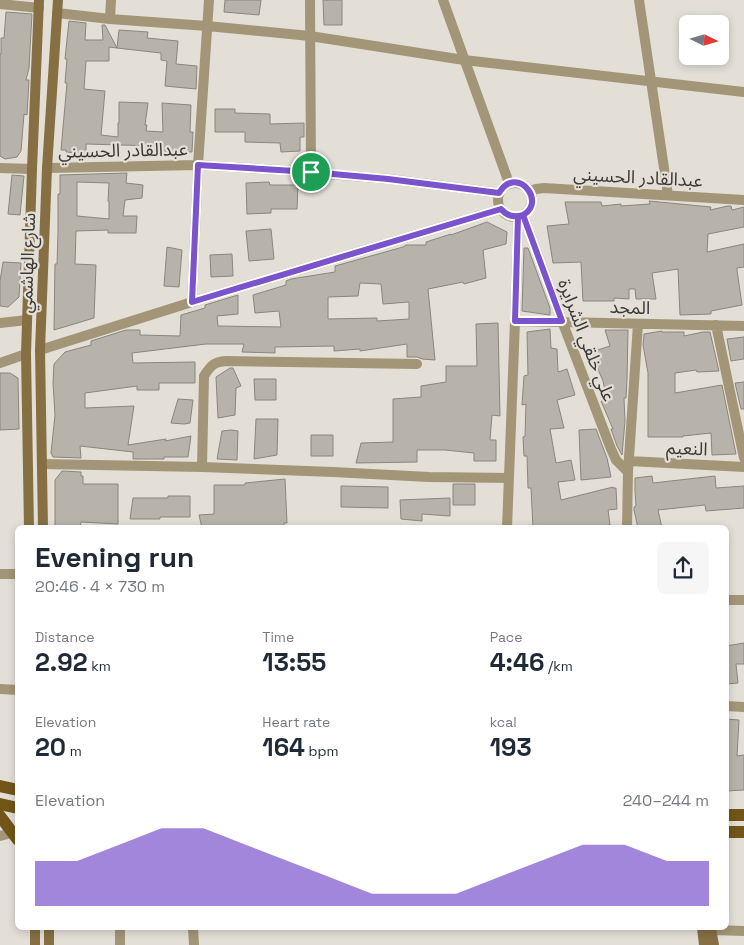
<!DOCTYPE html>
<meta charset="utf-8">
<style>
:root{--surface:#fff;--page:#f6f6f7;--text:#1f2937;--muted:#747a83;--accent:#7a53cd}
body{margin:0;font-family:"Space Grotesk","Noto Sans Arabic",sans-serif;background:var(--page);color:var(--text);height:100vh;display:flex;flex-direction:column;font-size:19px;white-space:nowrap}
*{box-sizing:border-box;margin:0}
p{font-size:16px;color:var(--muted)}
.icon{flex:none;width:28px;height:28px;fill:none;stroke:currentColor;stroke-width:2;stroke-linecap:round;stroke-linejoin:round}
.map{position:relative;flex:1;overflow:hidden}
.details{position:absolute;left:15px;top:525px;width:714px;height:405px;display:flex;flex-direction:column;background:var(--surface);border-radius:8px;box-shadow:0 2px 8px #0003}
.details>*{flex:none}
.needle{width:32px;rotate:95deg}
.buttons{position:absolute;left:679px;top:15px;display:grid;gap:10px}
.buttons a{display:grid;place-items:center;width:50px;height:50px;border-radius:8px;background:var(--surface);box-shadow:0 2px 8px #0003;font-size:25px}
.pin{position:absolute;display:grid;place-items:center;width:42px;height:42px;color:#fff;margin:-21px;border:2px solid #fff;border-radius:50%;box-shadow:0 1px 5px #0007}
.round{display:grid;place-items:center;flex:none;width:52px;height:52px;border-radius:8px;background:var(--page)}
.head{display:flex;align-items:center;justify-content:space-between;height:85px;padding:0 20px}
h1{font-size:28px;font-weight:700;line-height:38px}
.figures{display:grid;grid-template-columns:repeat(3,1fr);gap:8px;height:85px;padding:5px 20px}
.figures div{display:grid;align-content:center}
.figures b{font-size:25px;font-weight:700}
.figures small{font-size:14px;font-weight:400}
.figures p{font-size:14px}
.chart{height:140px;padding:10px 20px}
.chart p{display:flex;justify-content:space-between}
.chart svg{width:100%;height:90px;margin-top:5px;fill:var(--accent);opacity:.7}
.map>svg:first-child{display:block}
</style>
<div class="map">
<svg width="744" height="945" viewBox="0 0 744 945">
<rect width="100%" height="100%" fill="#e3dfd7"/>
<!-- building -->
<path fill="#b7b3ab" stroke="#8a867e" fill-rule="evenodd" d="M225 0H261L259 15 224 12Z
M323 0H342V25H324Z
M6 12 32 14 29 68 26 80H29L27 115 24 114 21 151 17 157 5 159 0 156V54H1V38H4Z
M69 21 86 23 85 40H103L102 25H105L117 48 109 47V61H86L84 89 105 91 101 135 118 137V123H119V102L148 103 145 125H147L146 131 163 132 162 103 191 105 190 132H193L192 152 156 151V146L86 144V154L66 152V150H61L67 83H65L67 59H65Z
M119 30 148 32 147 38 178 41 176 64 197 66 196 89 165 86 167 61 161 60V53L117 48Z
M215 109H235V113L270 114V124L304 123V137H300V151L281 152 280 143 245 142V132H215Z
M127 173 126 183 143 185 142 198 125 200 123 216H137L136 233H108V230L76 231 75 264 96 265 94 318 54 330 55 264H57L58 233V194H60V175ZM77 182 109 183 108 201H109V219L77 216Z
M12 175 24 176 20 215 8 214Z
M269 182 270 185H298L297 209H271V213L247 214 246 183Z
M649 201 711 207 710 210 728 206H731L732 210 744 207V227L708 234 707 252 744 244V267L737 268V270L742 305 711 311V314L680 315 678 269 652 273 656 299H636L635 289H629V299L614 298V301H583L581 262 553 263 547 226 569 224 565 202H601L602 206 621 204V206L650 204Z
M487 222 507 232 506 244 483 250 486 278 464 284 463 282 428 289 435 360 422 359 417 357H407V344L360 351V349L334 351V346L275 347V353L242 352 244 344H206L132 353 133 363 195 362V383H159V390H137V386L85 393V408L134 406 128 445 166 439 165 441 191 436 188 457H164V459H133V452L80 446 81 458 53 457 51 453 55 415 53 383 54 364 65 352 91 345V341L126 330H140V335L180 336 181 315 205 308V305L238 295V314L217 316 218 326 281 327 279 311 255 313 253 295 286 285V281L291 279 335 272V266L403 247 406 245H426V242L451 234V235ZM360 283 381 284 383 304 409 302V319L377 321V318L328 319V297L358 296Z
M271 229 274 259 249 261 246 231Z
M167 247 182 250 179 287 164 286Z
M524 248H528L550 308V315L522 311Z
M232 254 233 276 211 277 210 255Z
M3 262 21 263 19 297 8 307 0 306V281Z
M498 323 500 416 492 415 490 440H496V461H474V453L445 450H417V462L356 463 361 443 393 442V399L421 397V386L446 382V366H477L476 324Z
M550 329 551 348 557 349 558 372 567 369 575 395 557 400 564 428 550 429 556 463 571 460 575 480 558 482 561 500 613 487V488H616L617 509 608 510 610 525 606 526V528H533L531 488H528L527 456H524L523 437 525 436 526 404 522 405 524 376 528 375 527 332Z
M605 330H628L627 379 626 398H624L625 421 622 455 617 446 611 429H613L601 401 607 400 603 381 597 367 592 369 588 353 610 346Z
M662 331V332H684V336L703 332H710L719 371 697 372 696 370 675 373V393L722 385 736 454 712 455 711 433 683 436V437H648V373L643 345 644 334Z
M744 337V359L731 361 727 339Z
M230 368H233L241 386 236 388 235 415 218 418 216 377Z
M0 373H10L18 378 19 429 0 430Z
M254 379H276V400H255Z
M744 382V409H741L735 383Z
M178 399 193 400 190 423 184 424 171 423Z
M256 419H278L277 455 254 459Z
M596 429 607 458 611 477 581 480 579 430Z
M231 430 238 431 237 460 217 459 222 431Z
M311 435H333V456H311Z
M62 471 81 472V476H83V484H118V524L81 522 80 528H55V480Z
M652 476 653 483 715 476 716 488 744 486V508L706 511 705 505 658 510 662 528H638L634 510V507L636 506 635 491V478Z
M285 479 287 523H284V528H202L199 515 214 514V485H245V483Z
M453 484H475V505H453Z
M341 486 388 487V508L341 507Z
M168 496H190V517H160V519H130L133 498H168Z
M450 498V516L422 514V521L401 519 400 500Z
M744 643V664H736L738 683 726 684V646Z
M726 719 739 720 737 756 744 755V790L726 791Z"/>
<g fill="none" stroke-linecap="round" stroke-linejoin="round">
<!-- street -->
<path stroke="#a39577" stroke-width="10" d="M310 0 311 172
M443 0 509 183
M639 0 668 195
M0 4 39 8
M57 13 110 19 207 26 310 36 464 60 744 92
M110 19 111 0
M0 168 32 169
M47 168 198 165 280 170 389 179 499 193
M498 200a17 17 0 1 1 34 0a17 17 0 1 1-34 0Z
M530 191 536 189 544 188 744 200
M523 215 562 321 611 449 616 460 628 472
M192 302 198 165 209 0
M515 321 744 326
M0 323 27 320
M716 325 744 458
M40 350 192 302 501 209
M0 363 26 354
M629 461 744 467
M42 464 202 467 333 472 429 477 509 478
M202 467 204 376C211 365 214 362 226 361L417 364
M507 528 515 321 518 217
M627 528 628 472 638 324
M0 574H18
M726 600H744
M0 689 18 690
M726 706 744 707
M0 836 12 833
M120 928V945
M193 928 194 945
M712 930 744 931"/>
<!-- secondary -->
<path stroke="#867043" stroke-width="10" d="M29 528 26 354 32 169 39 0
M43 528 40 350 47 168 58 0
M35 928V945
M49 928V945
M702 928 704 945
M711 928 714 945"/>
<!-- primary -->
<path stroke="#715618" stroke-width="12" d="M0 786 18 790
M0 804 18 808
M726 815H744
M0 816 18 840
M726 832H744"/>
</g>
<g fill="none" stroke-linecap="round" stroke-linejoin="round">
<!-- route casing -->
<g stroke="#fff" stroke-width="10">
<path id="route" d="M311 172 198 165 192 302 501 209C507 216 514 218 523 215L562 321H515L518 217C551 207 518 162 499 193L388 179 311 172"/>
</g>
<!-- route -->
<use href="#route" stroke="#7a53cd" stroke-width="6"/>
</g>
<g text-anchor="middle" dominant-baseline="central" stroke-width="4.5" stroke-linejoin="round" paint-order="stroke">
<!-- street labels -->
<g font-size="18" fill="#3b3936" stroke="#e3dfd7">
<text transform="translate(123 150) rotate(-1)">عبدالقادر الحسيني</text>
<text transform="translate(638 177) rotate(3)">عبدالقادر الحسيني</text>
<text transform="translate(27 263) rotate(-88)">شارع الهاشمي</text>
<text transform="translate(630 307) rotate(2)">المجد</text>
<text transform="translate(587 340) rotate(69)">علي خلقي الشرايرة</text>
<text transform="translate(687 448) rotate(3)">النعيم</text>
</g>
</g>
</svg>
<div class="buttons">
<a><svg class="needle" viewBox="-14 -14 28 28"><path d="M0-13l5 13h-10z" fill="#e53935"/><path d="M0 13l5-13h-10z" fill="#747a83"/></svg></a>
</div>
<div class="pin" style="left:311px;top:172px;background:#1e9e55"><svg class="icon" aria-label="arrive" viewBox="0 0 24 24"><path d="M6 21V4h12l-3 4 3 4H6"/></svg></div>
<section class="details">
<div class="head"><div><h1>Evening run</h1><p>20:46 · 4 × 730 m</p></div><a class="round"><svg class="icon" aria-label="share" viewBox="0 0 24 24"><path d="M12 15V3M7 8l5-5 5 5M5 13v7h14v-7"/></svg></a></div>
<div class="figures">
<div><p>Distance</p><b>2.92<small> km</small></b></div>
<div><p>Time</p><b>13:55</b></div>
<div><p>Pace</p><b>4:46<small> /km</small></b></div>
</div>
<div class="figures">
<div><p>Elevation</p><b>20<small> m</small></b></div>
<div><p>Heart rate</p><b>164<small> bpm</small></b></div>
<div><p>kcal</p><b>193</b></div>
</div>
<div class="chart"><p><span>Elevation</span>240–244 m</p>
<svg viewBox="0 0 160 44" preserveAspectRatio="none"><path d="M0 44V22L10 22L20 14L30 6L40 6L50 14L60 22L70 30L80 38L90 38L100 38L110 30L120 22L130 14L140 14L150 22L160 22V44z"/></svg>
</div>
</section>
</div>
